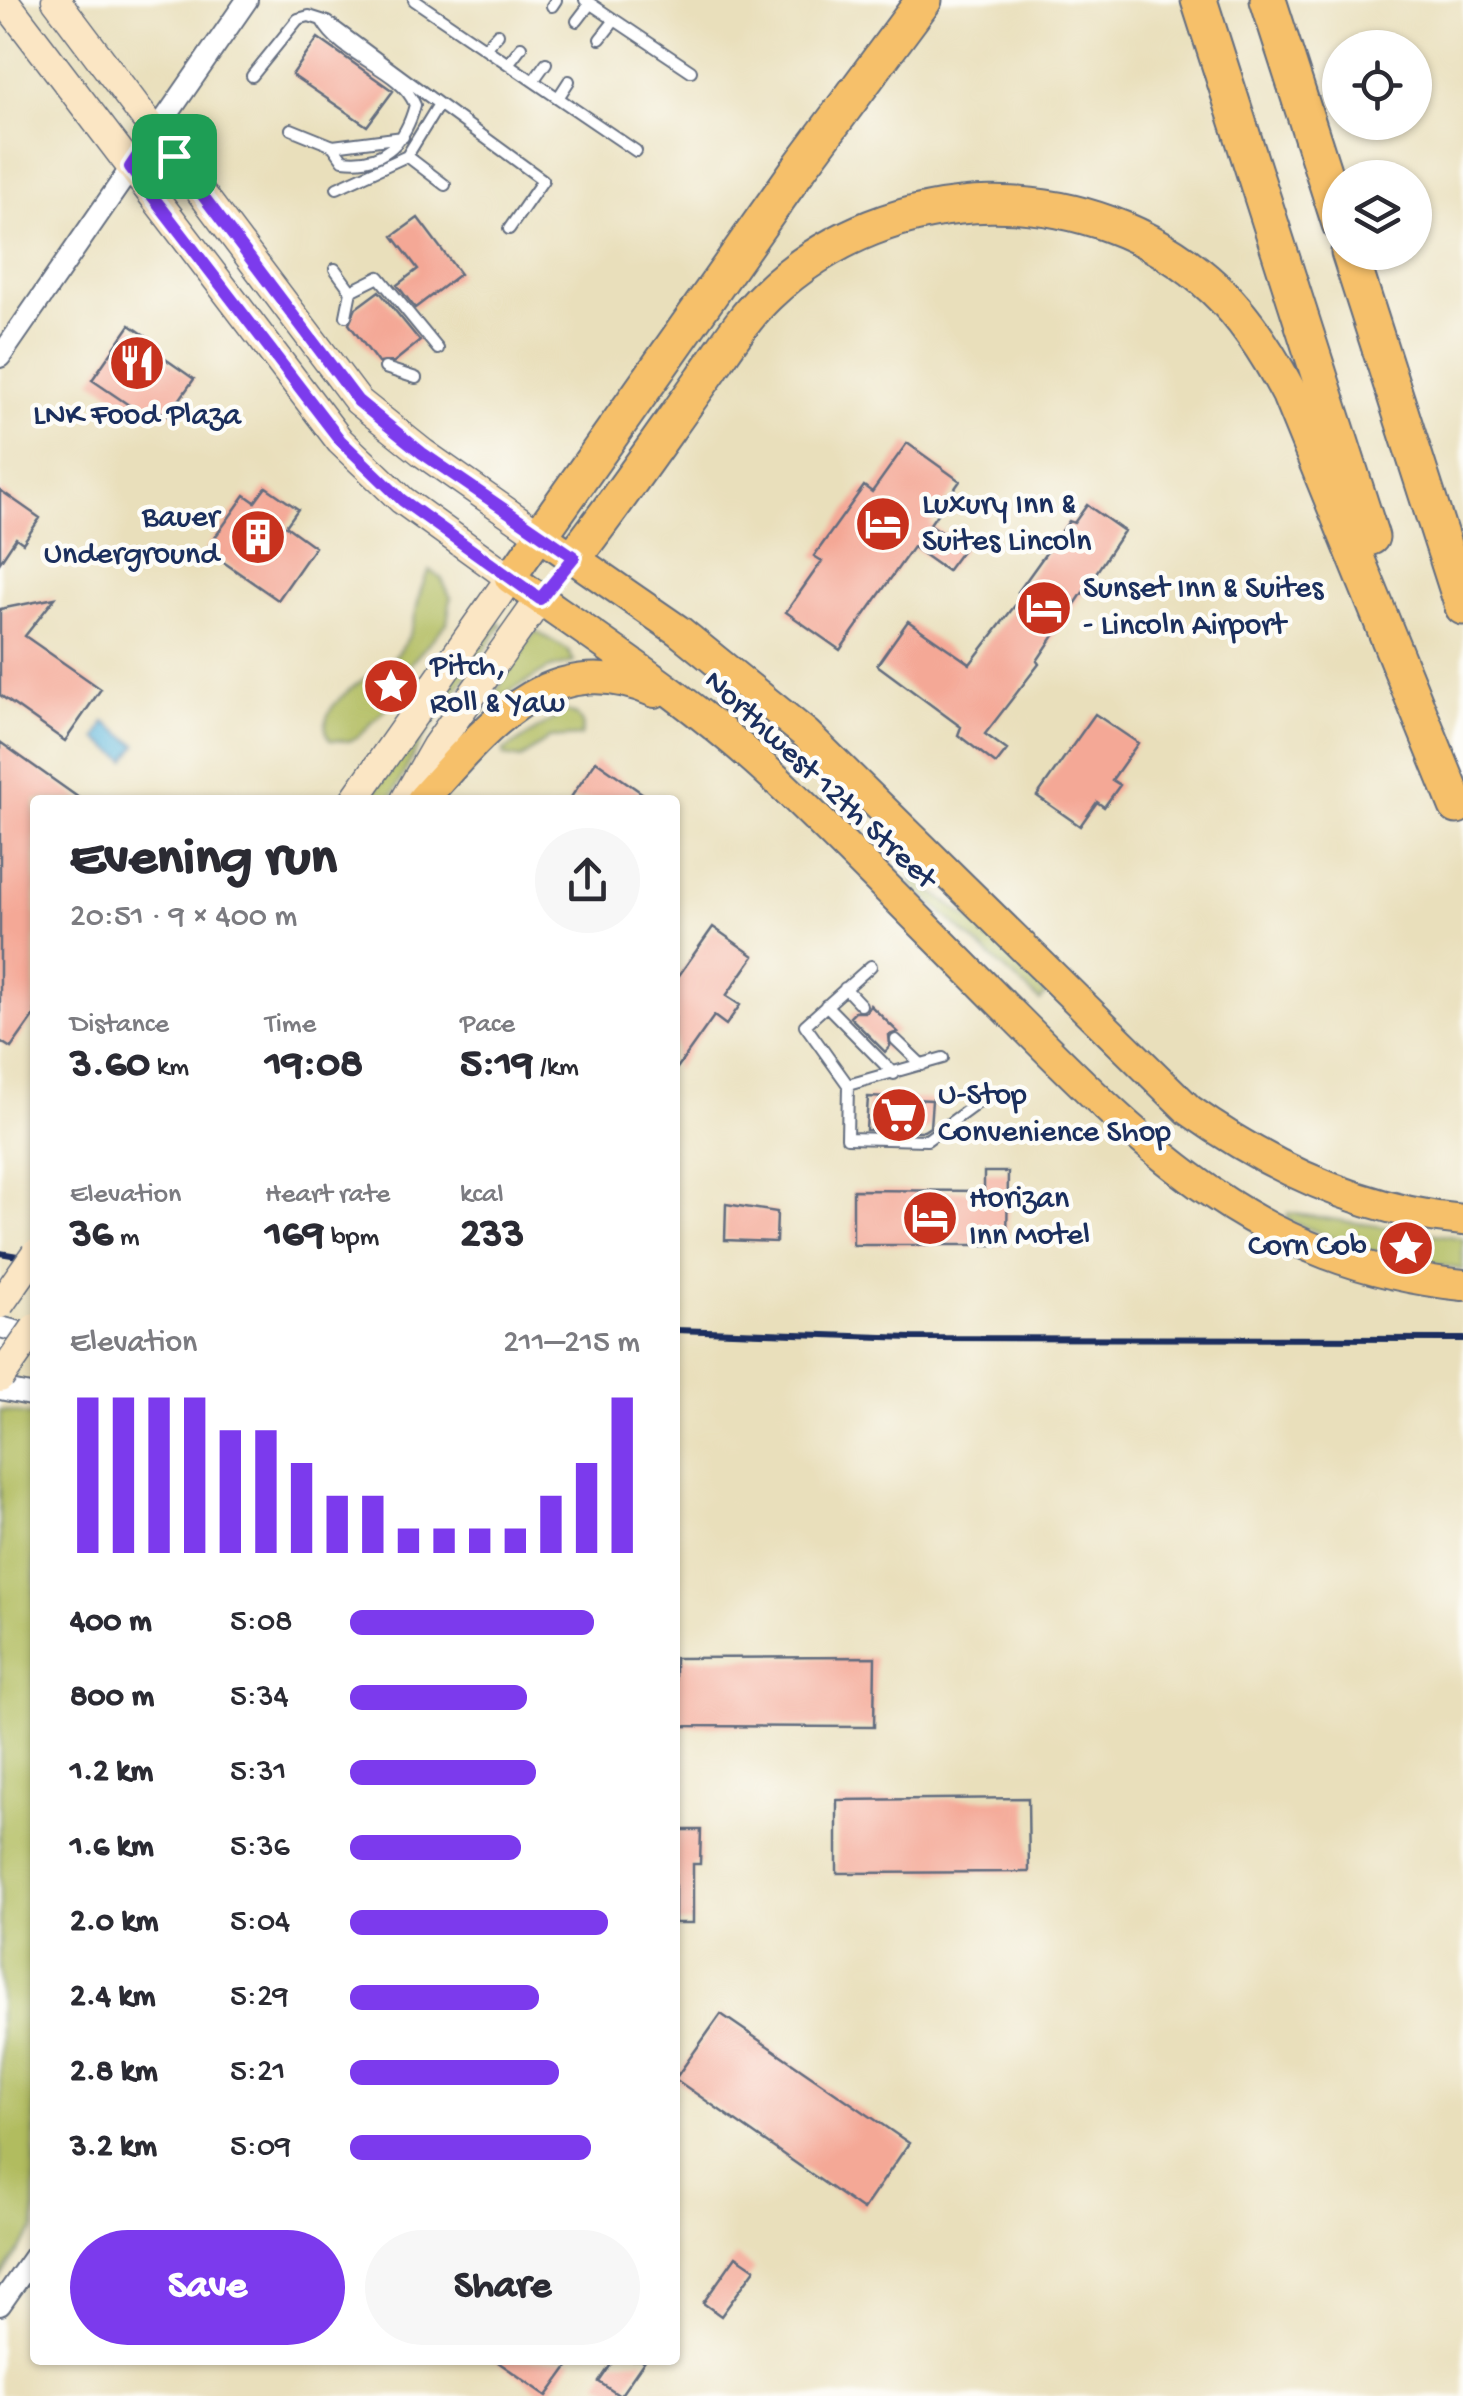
<!DOCTYPE html>
<meta charset="utf-8">
<style>
:root{--surface:#fff;--page:#f7f7f7;--text:#2b2b33;--muted:#7c7c81;--accent:#7c3aed}
body{margin:0;font-family:"Gochi Hand",sans-serif;background:var(--page);color:var(--text);height:100vh;display:flex;flex-direction:column;font-size:38px;white-space:nowrap}
*{box-sizing:border-box;margin:0}
p{font-size:32px;color:var(--muted)}
.icon{flex:none;width:55px;height:55px;fill:none;stroke:currentColor;stroke-width:2;stroke-linecap:round;stroke-linejoin:round}
.map{position:relative;flex:1;overflow:hidden}
.drawer{position:absolute;left:30px;top:795px;width:650px;height:1570px;display:flex;flex-direction:column;background:var(--surface);border-radius:10px;box-shadow:0 2px 8px #0004}
.drawer>*{flex:none}
.fabs{position:absolute;left:1322px;top:30px;display:grid;gap:20px}
.fabs a{display:grid;place-items:center;width:110px;height:110px;border-radius:50%;background:var(--surface);box-shadow:0 2px 8px #0004;font-size:50px}
.pin{position:absolute;display:grid;place-items:center;width:85px;height:85px;color:#fff;margin:-42px;border-radius:20px;box-shadow:0 5px 15px #0006}
.round{display:grid;place-items:center;flex:none;width:105px;height:105px;border-radius:52px;background:var(--page)}
.summary{display:flex;align-items:center;justify-content:space-between;height:170px;padding:0 40px}
h1{font-size:55px;font-weight:700;line-height:75px}
.figures{display:grid;grid-template-columns:repeat(3,1fr);gap:15px;height:170px;padding:10px 40px}
.figures div{display:grid;align-content:center}
.figures b{font-size:42px;font-weight:700}
.figures small{font-size:28px;font-weight:400}
.figures p{font-size:28px}
.chart{height:280px;padding:20px 40px}
.chart p{display:flex;justify-content:space-between}
.chart svg{width:100%;height:180px;margin-top:10px;stroke:var(--accent);stroke-width:6}
.button{display:flex;gap:20px;margin-top:auto;padding:20px 40px}
.button a{flex:1;height:115px;border-radius:60px;background:var(--accent);color:#fff;font-size:40px;font-weight:700;line-height:115px;text-align:center}
.button a+a{background:var(--page);color:var(--text)}
ul{padding:0 40px;list-style:none;font-size:32px}
li{display:grid;grid-template-columns:160px 120px 1fr;align-items:center;height:75px}
li i{height:25px;border-radius:12px;background:var(--accent)}
.map>svg:first-child{display:block}
</style>
<div class="map">
<svg width="1463" height="2396" viewBox="0 0 1463 2396">
<rect width="100%" height="100%" fill="#fdfcf7"/>
<filter id="ink" filterUnits="userSpaceOnUse"><feTurbulence type="fractalNoise" baseFrequency=".01" numOctaves="2"/><feDisplacementMap in="SourceGraphic" scale="20" xChannelSelector="R" yChannelSelector="G"/><feConvolveMatrix kernelMatrix="1 2 1 2 8 2 1 2 1" color-interpolation-filters="sRGB"/></filter>
<filter id="wash" filterUnits="userSpaceOnUse"><feTurbulence type="fractalNoise" baseFrequency=".0048" numOctaves="4" result="noise"/><feDisplacementMap in="SourceGraphic" scale="40" xChannelSelector="R" yChannelSelector="G"/><feGaussianBlur stdDeviation="2.25" result="paint"/><feColorMatrix in="noise" values="0 0 0 0 0 0 0 0 0 0 0 0 0 0 0 0 0 1.4 0 .05"/><feComposite in="paint" operator="in"/></filter>
<g filter="url(#wash)">
<rect width="100%" height="100%" fill="#e9dfbb"/>
<!-- green -->
<path fill="#b1bc5e" stroke="#66765e" stroke-width="2.5" d="M430 570 441 578 451 598 447 623 411 663 396 699 359 736 349 741 330 740C308 705 375 675 395 656 421 630 412 598 430 570Z
M498 622 502 625 421 741 390 800H368L477 643Z
M535 631 568 650 574 662 548 669 501 697 495 693Z
M566 711 577 715 583 726 581 736 549 738 521 759 504 756V751Z
M914 879 981 927 1040 987 1046 995 1040 1001 910 884Z
M1288 1213 1463 1238V1270L1357 1248 1287 1220Z
M0 1410 35 1416V2229L0 2278Z"/>
<!-- water -->
<path fill="#5eb7dc" stroke="#3c739d" stroke-width="2.5" d="M105 722 137 745 126 760 97 739Z"/>
<g id="blocks">
<!-- building -->
<path fill="#f4a896" d="M318 38 393 91 367 126 292 75Z
M418 218 460 274 415 308 397 285 418 269 393 236Z
M379 291 420 341 394 362 378 363 349 324 356 308Z
M130 325 152 340 147 346 194 379 168 416 155 408 148 418 92 380Z
M907 443 960 481 930 524 964 548 947 571 913 547 840 650 786 612 822 561 814 556 864 486 872 492Z
M266 487 298 509 286 526 315 547 278 600 206 550 245 495 255 502Z
M0 490 40 518 23 543 16 538 0 562Z
M1087 505 1124 531 1037 661 1039 664 985 734 1007 750 996 764 958 735 961 727 877 665 908 621 970 664 1023 595 1018 592 1069 521 1074 523Z
M55 598 25 636 101 689 65 741 0 695V609Z
M1095 714 1138 743 1112 780 1120 785 1104 807 1097 802 1080 826 1037 796Z
M0 742 82 800H35V1014L11 1048 0 1041Z
M596 761 652 800H569Z
M713 927 754 956 726 996 740 1005 726 1025 714 1016 675 1071V981Z
M870 1005 898 1032 889 1035 890 1046 885 1052 850 1017 855 1012H866Z
M868 1097 932 1100 930 1127 924 1131 866 1130Z
M984 1172H1008L1007 1245H853V1190L984 1191Z
M726 1204 777 1212 776 1242 725 1240Z
M875 1657 874 1727 675 1726V1658Z
M1028 1798 1029 1872 837 1873V1800Z
M675 1830H701L700 1864H693V1923H675Z
M721 2014 909 2143 863 2210 675 2079Z
M736 2256 755 2269 721 2316 703 2303Z
M495 2360H573L547 2396Z
M614 2360H645L620 2396 599 2382Z"/>
</g>
</g>
<g filter="url(#ink)">
<use href="#blocks" fill-opacity="0" stroke="#636d7f" stroke-width="2.5"/>
<g fill="none" stroke-linecap="round" stroke-linejoin="round">
<!-- service casing -->
<g stroke="#636d7f" stroke-width="14">
<path id="service" d="M414 0 636 151
M585 0 691 71
M552 6 556 0
M577 21 590 4
M600 39 615 20
M485 48 498 34
M508 64 521 47
M252 76 298 19 309 16 328 22 439 104 407 156 337 188
M533 81 546 63
M558 98 569 81
M439 104 543 180 509 229
M291 129 333 146 343 160C384 165 405 143 415 105 401 69 342 58 322 21
M333 146 403 137
M407 156 445 185
M335 269 351 291 379 277 438 349
M346 316 351 291
M385 368 416 378
M871 966 805 1025 848 1085 943 1058
M845 988 861 1005
M826 1005 894 1074
M896 1040 922 1065
M848 1085 847 1138 927 1140 976 1104"/>
</g>
<!-- minor casing -->
<g stroke="#636d7f" stroke-width="24">
<path id="minor" d="M0 357 247 0
M0 1327 35 1336
M0 1389 35 1396
M0 2305 35 2255"/>
</g>
<!-- secondary casing -->
<g stroke="#636d7f" stroke-width="31">
<path id="secondary" d="M4 0 340 441 402 500 510 578 354 800
M56 0 358 401 423 453 540 535
M405 800 436 746 540 599"/>
</g>
<!-- primary casing -->
<g stroke="#636d7f" stroke-width="34">
<path id="primary" d="M422 800C486 729 549 645 655 692
M1463 1220C1362 1211 1271 1168 1189 1110L806 734 679 631 540 535 510 578C601 642 695 703 776 779 855 854 930 932 1007 1009 1145 1148 1257 1264 1463 1285"/>
</g>
<!-- motorway casing -->
<g stroke="#636d7f" stroke-width="39">
<path id="motorway" d="M1199 0 1371 537
M1268 0 1340 224
M1349 252 1463 607
M540 535 800 167 924 0
M574 557C619 499 660 439 703 379 723 351 742 319 767 295 889 177 1091 173 1215 289 1246 318 1269 355 1289 393L1457 806"/>
</g>
<!-- service -->
<use href="#service" stroke="#fff" stroke-width="10"/>
<!-- minor -->
<use href="#minor" stroke="#fff" stroke-width="20"/>
<!-- secondary -->
<use href="#secondary" stroke="#fbe6c4" stroke-width="28"/>
<!-- primary -->
<use href="#primary" stroke="#f6c06b" stroke-width="30"/>
<!-- motorway -->
<use href="#motorway" stroke="#f6c06b" stroke-width="35"/>
<!-- rail -->
<path stroke="#1b2f5e" stroke-width="6" d="M0 1253 35 1259
M675 1330 912 1338 1463 1339"/>
<!-- secondary-bridge casing -->
<g stroke="#636d7f" stroke-width="31" stroke-linecap="butt">
<path id="secondary-bridge" d="M0 1304 35 1254
M0 1378 35 1328"/>
</g>
<!-- secondary-bridge -->
<use href="#secondary-bridge" stroke="#fbe6c4" stroke-width="28"/>
</g>
</g>
<g fill="none" stroke-linecap="round" stroke-linejoin="round" filter="url(#ink)">
<!-- route casing -->
<g stroke="#fff" stroke-width="20">
<path id="route" d="M154 131 358 401 422 453 574 557 540 599 402 500 340 440 130 167Z"/>
</g>
<!-- route -->
<use href="#route" stroke="#7c3aed" stroke-width="12"/>
</g>
<!-- icons -->
<defs>
<g id="restaurant-disc" transform="scale(2.875)"><circle r="9.5" fill="#c8321e" stroke="#fdfcf7"/><path d="M-5-6h1v4h1v-4h1v4h1v-4h1v5L-1.5 .5V6h-2V.5L-5-1ZM5-6V6H3V1.5H1.5Q1.5-4 5-6Z" fill="#fff"/></g>
<g id="hotel-disc" transform="scale(2.875)"><circle r="9.5" fill="#c8321e" stroke="#fdfcf7"/><path d="M-6-4.5h1.5V1H6V5H4.5V3h-9V5H-6ZM-4 0a1.8 1.8 0 1 1 3.6 0ZM.5 0V-2.5h3Q6-2.5 6 0Z" fill="#fff"/></g>
<g id="building-disc" transform="scale(2.875)"><circle r="9.5" fill="#c8321e" stroke="#fdfcf7"/><path d="M-4-6H4V6H1V3H-1V6H-4ZM-2.5-4.3h1.7v1.8h-1.7ZM.8-4.3h1.7v1.8H.8ZM-2.5-1h1.7V.8h-1.7ZM.8-1h1.7V.8H.8Z" fill="#fff"/></g>
<g id="sight-disc" transform="scale(2.875)"><circle r="9.5" fill="#c8321e" stroke="#fdfcf7"/><path d="M0-6L1.8-2.2L6-1.7L2.9 1.2L3.7 5.4L0 3.3L-3.7 5.4L-2.9 1.2L-6-1.7L-1.8-2.2Z" fill="#fff"/></g>
<g id="supermarket-disc" transform="scale(2.875)"><circle r="9.5" fill="#c8321e" stroke="#fdfcf7"/><path d="M-6-5.5h2.5l.6 2H6L4.5 2H-2.5L-4.4-4H-6ZM-1.5 3.2a1.3 1.3 0 1 0 .1 0ZM3 3.2a1.3 1.3 0 1 0 .1 0Z" fill="#fff"/></g>
</defs>
<g fill-rule="evenodd">
<use href="#restaurant-disc" x="137" y="363"/>
<use href="#hotel-disc" x="883" y="524"/>
<use href="#building-disc" x="258" y="537"/>
<use href="#hotel-disc" x="1044" y="608"/>
<use href="#sight-disc" x="391" y="686"/>
<use href="#supermarket-disc" x="899" y="1115"/>
<use href="#hotel-disc" x="930" y="1218"/>
<use href="#sight-disc" x="1406" y="1248"/>
</g>
<g text-anchor="middle" dominant-baseline="central" stroke-width="9" stroke-linejoin="round" paint-order="stroke">
<!-- poi labels -->
<g font-size="32" fill="#1b2f5e" stroke="#fdfcf7" text-anchor="start">
<text x="137" y="417" text-anchor="middle">LNK Food Plaza</text>
<text x="922" y="506">Luxury Inn &amp;<tspan x="922" dy="37">Suites Lincoln</tspan></text>
<text x="219" y="519" text-anchor="end">Bauer<tspan x="219" dy="37">Underground</tspan></text>
<text x="1083" y="590">Sunset Inn &amp; Suites<tspan x="1083" dy="37">- Lincoln Airport</tspan></text>
<text x="430" y="668">Pitch,<tspan x="430" dy="37">Roll &amp; Yaw</tspan></text>
<text x="938" y="1097">U-Stop<tspan x="938" dy="37">Convenience Shop</tspan></text>
<text x="969" y="1200">Horizan<tspan x="969" dy="37">Inn Motel</tspan></text>
<text x="1367" y="1248" text-anchor="end">Corn Cob</text>
</g>
<!-- street labels -->
<g font-size="32" fill="#1b2f5e" stroke="#fdfcf7">
<text transform="translate(819 781) rotate(43)">Northwest 12th Street</text>
</g>
</g>
</svg>
<div class="fabs">
<a><svg class="icon" aria-label="locate" viewBox="0 0 24 24"><circle cx="12" cy="12" r="6"/><path d="M12 2v4M12 18v4M2 12h4M18 12h4"/></svg></a>
<a><svg class="icon" aria-label="layers" viewBox="0 0 24 24"><path d="M12 4l9 5-9 5-9-5zM3 14l9 5 9-5"/></svg></a>
</div>
<div class="pin" style="left:174px;top:156px;background:#1e9e55"><svg class="icon" aria-label="arrive" viewBox="0 0 24 24"><path d="M6 21V4h12l-3 4 3 4H6"/></svg></div>
<section class="drawer">
<div class="summary"><div><h1>Evening run</h1><p>20:51 · 9 × 400 m</p></div><a class="round"><svg class="icon" aria-label="share" viewBox="0 0 24 24"><path d="M12 15V3M7 8l5-5 5 5M5 13v7h14v-7"/></svg></a></div>
<div class="figures">
<div><p>Distance</p><b>3.60<small> km</small></b></div>
<div><p>Time</p><b>19:08</b></div>
<div><p>Pace</p><b>5:19<small> /km</small></b></div>
</div>
<div class="figures">
<div><p>Elevation</p><b>36<small> m</small></b></div>
<div><p>Heart rate</p><b>169<small> bpm</small></b></div>
<div><p>kcal</p><b>233</b></div>
</div>
<div class="chart"><p><span>Elevation</span>211–215 m</p>
<svg viewBox="0 0 160 44" preserveAspectRatio="none"><path d="M5 44V6M15 44V6M25 44V6M35 44V6M45 44V14M55 44V14M65 44V22M75 44V30M85 44V30M95 44V38M105 44V38M115 44V38M125 44V38M135 44V30M145 44V22M155 44V6"/></svg>
</div>
<ul>
<li><b>400 m</b>5:08<i style="width:84%"></i></li>
<li><b>800 m</b>5:34<i style="width:61%"></i></li>
<li><b>1.2 km</b>5:31<i style="width:64%"></i></li>
<li><b>1.6 km</b>5:36<i style="width:59%"></i></li>
<li><b>2.0 km</b>5:04<i style="width:89%"></i></li>
<li><b>2.4 km</b>5:29<i style="width:65%"></i></li>
<li><b>2.8 km</b>5:21<i style="width:72%"></i></li>
<li><b>3.2 km</b>5:09<i style="width:83%"></i></li>
</ul>
<div class="button"><a>Save</a><a>Share</a></div>
</section>
</div>
